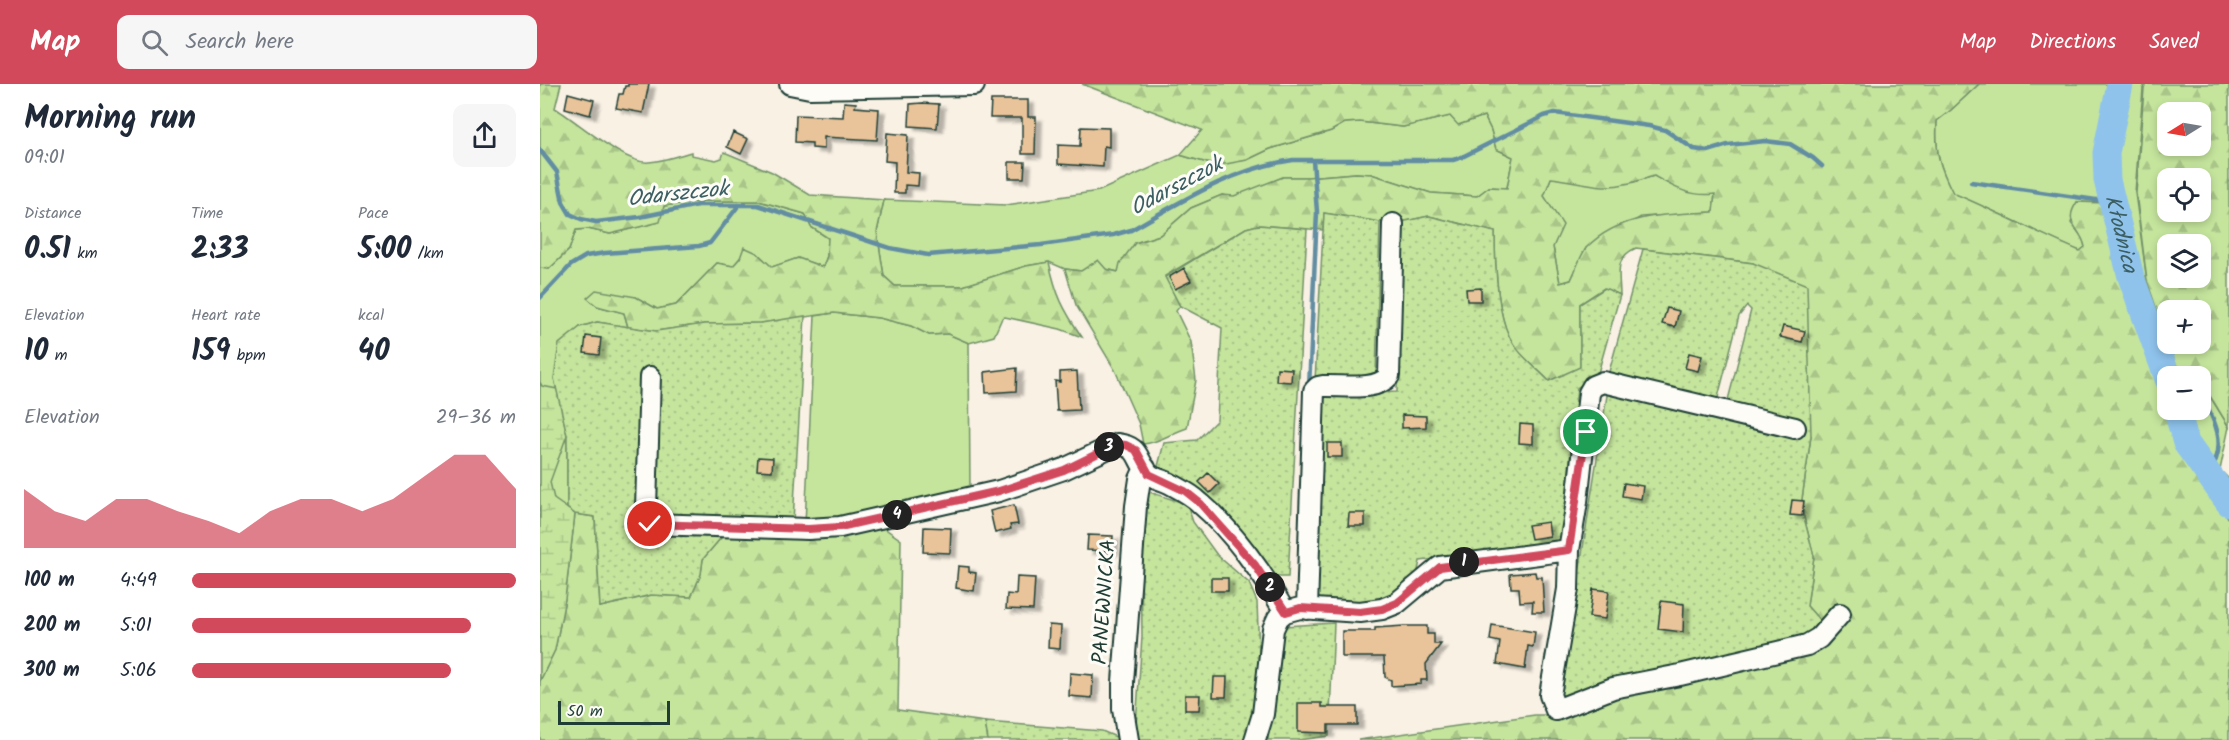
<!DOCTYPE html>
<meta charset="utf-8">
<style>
:root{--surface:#fff;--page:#f6f6f7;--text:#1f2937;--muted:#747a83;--accent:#d1495b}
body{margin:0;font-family:Kalam,sans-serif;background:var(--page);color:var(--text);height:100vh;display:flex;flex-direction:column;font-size:22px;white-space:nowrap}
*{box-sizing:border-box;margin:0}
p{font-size:20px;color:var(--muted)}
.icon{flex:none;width:33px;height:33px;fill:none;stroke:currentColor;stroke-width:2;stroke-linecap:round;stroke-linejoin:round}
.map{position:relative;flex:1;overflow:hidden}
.drawer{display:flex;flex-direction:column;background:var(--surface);width:540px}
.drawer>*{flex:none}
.needle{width:39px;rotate:259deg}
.tools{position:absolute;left:1617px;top:18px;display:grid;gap:12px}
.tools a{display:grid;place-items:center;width:54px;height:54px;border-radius:12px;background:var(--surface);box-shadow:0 3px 9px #0003;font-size:30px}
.scale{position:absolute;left:18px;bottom:15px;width:112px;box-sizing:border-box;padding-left:6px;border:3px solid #1f3d34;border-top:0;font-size:16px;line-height:21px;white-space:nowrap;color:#1f3d34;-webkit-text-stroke:4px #fdfcf7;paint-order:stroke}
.pin{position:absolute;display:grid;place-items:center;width:51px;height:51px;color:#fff;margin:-26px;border:3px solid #fff;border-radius:50%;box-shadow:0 2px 6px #0007}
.km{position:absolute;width:30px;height:30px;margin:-15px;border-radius:50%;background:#222;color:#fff;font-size:16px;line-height:30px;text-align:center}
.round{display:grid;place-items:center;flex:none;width:63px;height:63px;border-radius:12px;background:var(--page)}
.overview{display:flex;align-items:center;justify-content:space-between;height:102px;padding:0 24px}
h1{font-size:33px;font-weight:700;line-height:45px}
.figures{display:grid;grid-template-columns:repeat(3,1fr);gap:9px;height:102px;padding:6px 24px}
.figures div{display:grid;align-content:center}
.figures b{font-size:30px;font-weight:700}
.figures small{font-size:16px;font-weight:400}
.figures p{font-size:16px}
.chart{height:168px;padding:12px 24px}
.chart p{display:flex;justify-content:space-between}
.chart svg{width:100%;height:108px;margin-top:6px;fill:var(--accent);opacity:.7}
ul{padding:0 24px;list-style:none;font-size:20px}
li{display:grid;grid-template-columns:96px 72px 1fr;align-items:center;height:45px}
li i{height:15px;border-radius:8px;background:var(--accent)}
header{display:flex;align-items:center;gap:36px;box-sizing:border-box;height:84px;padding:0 30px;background:var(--accent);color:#fff}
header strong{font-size:28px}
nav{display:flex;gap:33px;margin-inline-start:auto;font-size:21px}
.search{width:420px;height:54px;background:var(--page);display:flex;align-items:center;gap:15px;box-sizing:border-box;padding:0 21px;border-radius:12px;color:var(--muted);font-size:22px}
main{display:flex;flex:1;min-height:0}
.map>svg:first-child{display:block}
</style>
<header>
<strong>Map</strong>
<div class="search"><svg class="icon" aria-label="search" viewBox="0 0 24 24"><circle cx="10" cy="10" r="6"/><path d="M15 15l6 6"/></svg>Search here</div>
<nav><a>Map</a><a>Directions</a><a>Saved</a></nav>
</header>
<main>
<section class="drawer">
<div class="overview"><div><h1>Morning run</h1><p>09:01</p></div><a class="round"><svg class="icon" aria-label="share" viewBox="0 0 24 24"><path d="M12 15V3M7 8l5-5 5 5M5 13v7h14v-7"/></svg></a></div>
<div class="figures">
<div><p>Distance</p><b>0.51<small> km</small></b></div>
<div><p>Time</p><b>2:33</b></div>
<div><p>Pace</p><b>5:00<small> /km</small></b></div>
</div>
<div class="figures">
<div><p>Elevation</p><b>10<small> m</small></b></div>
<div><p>Heart rate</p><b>159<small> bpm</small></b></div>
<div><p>kcal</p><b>40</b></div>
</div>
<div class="chart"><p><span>Elevation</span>29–36 m</p>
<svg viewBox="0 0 160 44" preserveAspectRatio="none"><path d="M0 44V20L10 29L20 33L30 24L40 24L50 29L60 33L70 38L80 29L90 24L100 24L110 29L120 24L130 15L140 6L150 6L160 20V44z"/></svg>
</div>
<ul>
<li><b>100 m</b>4:49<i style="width:100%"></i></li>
<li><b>200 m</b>5:01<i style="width:86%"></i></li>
<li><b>300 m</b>5:06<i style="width:80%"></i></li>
</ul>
</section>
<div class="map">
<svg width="1689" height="656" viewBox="0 0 1689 656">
<defs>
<pattern id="forest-firs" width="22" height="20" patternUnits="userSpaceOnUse" patternTransform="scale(1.5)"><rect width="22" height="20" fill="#c5e59d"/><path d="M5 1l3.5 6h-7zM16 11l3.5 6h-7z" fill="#a9c588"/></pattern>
<pattern id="wetland-marsh" width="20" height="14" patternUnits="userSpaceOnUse" patternTransform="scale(1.5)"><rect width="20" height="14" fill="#c5e59d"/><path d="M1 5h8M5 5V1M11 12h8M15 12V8" fill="none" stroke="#a9c588"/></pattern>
<pattern id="garden-dots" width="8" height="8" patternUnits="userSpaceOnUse" patternTransform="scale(1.5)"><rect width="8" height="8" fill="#c5e59d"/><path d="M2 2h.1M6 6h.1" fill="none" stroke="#a9c588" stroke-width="1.8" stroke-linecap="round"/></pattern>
<filter id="shadow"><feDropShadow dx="6" dy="4" stdDeviation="1.5" flood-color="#0004"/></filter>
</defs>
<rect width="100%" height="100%" fill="#f9f1e4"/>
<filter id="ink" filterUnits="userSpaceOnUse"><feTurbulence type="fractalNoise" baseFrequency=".0167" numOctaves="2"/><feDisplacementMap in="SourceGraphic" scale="12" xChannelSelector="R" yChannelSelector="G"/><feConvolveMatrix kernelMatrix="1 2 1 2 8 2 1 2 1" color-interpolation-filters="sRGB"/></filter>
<g filter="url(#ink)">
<!-- grass -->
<path fill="#c5e59d" stroke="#729168" stroke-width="1.5" d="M1439 0H1605L1603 5 1595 109 1607 197 1638 287 1648 292H1628L1627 318 1582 187 1564 119 1537 118 1531 139 1543 154 1545 163 1540 167C1497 149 1457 127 1413 110 1399 82 1395 68 1397 36L1411 26Z
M910 32 919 41 944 32 951 46 956 65 973 73 967 104 949 103 937 112 891 109 831 90 816 89 767 93H743L694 113 682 111 651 124 620 151 595 159 578 188 566 185 541 187 525 185 509 178 486 182 423 202H355L344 192 337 148 344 116 466 121 559 107 640 71 671 80 707 76 730 65 791 47 804 39 820 38 863 43Z
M1114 92 1135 103 1175 110 1173 128 1101 133 1046 164 1031 196 1020 199 1013 163 1022 141 1004 112 1011 94 1090 99Z
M160 117H219L265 130 271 143 288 154 287 172 283 183 258 174 232 183 217 169 200 174 193 182 177 179 136 221 117 225 96 213 57 222 84 229 88 243 57 238 40 243 14 294 27 351V424L35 430 0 597V184L9 185 29 166 36 146 48 145 70 150 119 138 124 122Z
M294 229 339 234 371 242 389 251 408 250 429 259 430 408 313 436 265 440 275 232Z
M1661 301 1665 304 1689 343 1680 386 1689 395V435L1641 362 1630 326H1660Z"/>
<!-- forest -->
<path fill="url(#forest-firs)" stroke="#729168" stroke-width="1.5" fill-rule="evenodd" d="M0 0H21L15 24C37 37 86 81 109 78 123 77 137 72 151 68V71L176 76 182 74 184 68 232 88 270 111 344 116 337 148 344 192 355 202H423L486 182 509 178C516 211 523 225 542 253L520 245 465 233 462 234 454 252 429 259 408 250 389 251 371 242 339 234 294 229 221 239 164 240 116 247 88 243 84 229 57 222 47 214 56 206 96 213 117 225 136 221 177 179 193 182 200 174 204 163 217 169 232 183 258 174 283 183 287 172 288 154 271 143 265 130 219 117H160L124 122 120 138 70 150 48 145 36 146 29 166 9 185 0 184Z
M542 0H1439L1411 26 1397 37C1395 68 1399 82 1413 109 1456 127 1497 149 1540 167L1545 163C1541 143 1522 140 1537 118L1564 119 1582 187 1625 311 1628 326H1630L1641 362 1689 435V656H818L995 631H1018L1075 611 1291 550 1267 522 1274 472 1261 422 1271 352 1213 179 1096 164C1073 174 1080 191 1080 211L1064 204 1040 220V284L1009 297C998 285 981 273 973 260 956 234 955 178 955 148L889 132 861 138H840L784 129 783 146 718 141 706 144 625 192 640 222 636 227 651 258 656 296 647 344C631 349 619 359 603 360L599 340 575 286 536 221 525 185 541 187 558 176 566 185 578 188 580 179 595 159 620 151 651 124 682 111 694 112 743 93H767L816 89 831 90 891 109 937 112 949 103 967 104 973 73 956 65 951 46 944 32 918 41 910 32 863 43 820 38 805 39 791 47 730 65 707 76 686 80H671L640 71 662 46ZM1114 92C1135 104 1150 113 1175 110L1173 128C1130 130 1080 129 1047 163 1040 171 1036 186 1031 196L1020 199 1013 163 1023 141 1004 112 1011 94C1029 96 1046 101 1063 102 1080 103 1098 97 1114 92Z
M1606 0H1689V343L1665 304 1661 301 1660 292C1635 292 1636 280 1629 260H1660V226H1628L1627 255 1607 197 1596 109 1604 5ZM1628 28H1660V62H1628ZM1628 94H1660V128H1628ZM1660 160V194H1628V160Z
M35 430 55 433 60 523 112 511 151 513 161 490 163 475 185 449 344 444 361 456 358 626 445 638 448 656H0V597L15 566 25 515Z"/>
<!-- wetland -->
<path fill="url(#wetland-marsh)" stroke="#729168" stroke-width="1.5" d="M0 298 2 302 17 305 27 351 10 398 14 415 35 430 25 515 15 566 0 597Z"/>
<!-- garden -->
<path fill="url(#garden-dots)" stroke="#729168" stroke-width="1.5" d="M784 129 840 138 836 294 775 297Z
M889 132 955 148C955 178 956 234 973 259 981 273 998 285 1009 297L1040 283V220L1065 204 1080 211 1058 289 1037 304 1022 460 880 477 877 491 870 501 840 514 824 519 772 516 781 311 857 308 861 138Z
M718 141 767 145 748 493H738L731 490 617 386 624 359 657 356 677 336 682 244 640 222 625 193 706 144Z
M1103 165 1213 179 1267 201 1271 352 1261 422 1274 472 1267 522 1284 541 1272 553 1021 617 1016 614 1030 546 1068 305 1186 324 1211 226 1207 222 1199 232 1176 321 1067 295Z
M265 232 253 437 100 432 185 449 163 475 161 490 151 513 111 511 60 523 55 433 35 430 27 424V351L14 294 19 260 40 243 57 238 116 247 164 240 221 239Z
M606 407 647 420 653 438 677 471 709 499 717 518 719 571 716 616 706 656H599L596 641 602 553 601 474Z
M794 539 789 652 759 656H728L735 591 744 542Z
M445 638 562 647 583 656H448Z"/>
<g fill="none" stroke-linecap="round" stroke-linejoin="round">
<!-- stream -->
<path stroke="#628da2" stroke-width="4.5" d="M0 66 17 88 23 118 30 130 41 135 56 138 100 133 158 121H218L350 164 388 171 501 161 573 151 591 146C642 117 694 84 753 76H913L922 73 1004 32 1015 29 1109 42 1125 46 1154 65 1168 67 1188 61 1225 57 1250 60 1273 74 1282 82
M1431 98 1556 116 1571 115
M0 214 31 181 46 172 65 169 159 162 170 159 199 121
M1625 287 1632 292
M769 304 777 128 773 76
M1660 310C1675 335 1689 363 1668 389"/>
<!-- river -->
<g stroke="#8fc3ec" stroke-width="27">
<path id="s1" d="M1580 0 1566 69 1567 96 1591 193 1628 295"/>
<path d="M1637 326 1646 359 1689 419"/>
</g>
</g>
<!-- building -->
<path fill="#e9c399" stroke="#1f3d34" stroke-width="1.5" filter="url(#shadow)" d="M88 0H109L103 29 76 24 79 10H83L85 2H88Z
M28 9 54 16 50 31 25 24Z
M451 16H488V33H496L495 70H482V34H450Z
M304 18 316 19 315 23 339 25 337 56 284 53V65L272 64V59L255 58 256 31 303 33Z
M382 19 399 20 397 44 369 42 370 20Z
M541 43 569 44V63L564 62 563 83 518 80V61L540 62Z
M193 48 208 55 201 70 187 63Z
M347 49 368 51 366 88 379 89 378 102 365 101V109H354L355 78 345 77Z
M469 78H485L484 94H469Z
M644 184 651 197 635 205 629 193Z
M941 204V217H927L926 205Z
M1127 224 1139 227 1135 243 1122 240Z
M1243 242 1265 247 1262 258 1240 253Z
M46 252 61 254 59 271 44 269Z
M1149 269 1162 272 1158 287 1145 284Z
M477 284 476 307 446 309 445 288Z
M737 284 752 285 751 298 736 297Z
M537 287 539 326 517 327 515 297 520 298V288Z
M862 331 886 332V343L862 344Z
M980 340 993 341V360L979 359Z
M787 359H802V373H787Z
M218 373 233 374 232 387 217 386Z
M668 389 679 400 670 409 659 398Z
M1084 399 1103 402 1101 415 1082 412Z
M1252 416 1264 417 1262 432 1250 431Z
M474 421 478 440 470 441 471 445 455 449 450 427Z
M809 429H825V442H808Z
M1008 438 1010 452 991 455 988 441Z
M384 443 411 444 410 469 383 468Z
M548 451 573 452 572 467 547 466Z
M418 482 429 483V488L436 489 434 507 416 504Z
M995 488 996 493H1002L1004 528H992L993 517 980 518 979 504H971L970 490Z
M477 493 495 494 493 526 466 525 467 510 476 511Z
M671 494H688V507H671Z
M1053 505 1069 507 1065 535 1049 533Z
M1121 517 1144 520 1143 548 1118 545Z
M509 541 521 542 520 565 508 564Z
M952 541 995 548 993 563 988 562 985 585 957 580 960 558 950 556Z
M864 542H887V550H894V560H901L886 580 887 596H881V600L851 602V596L845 593 844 573H802V547H835V544Z
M530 589 553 591 552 614 529 612Z
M674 593H687L686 613H673Z
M645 611H660L659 626H645Z
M758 619H782V623H817V641H788V649L758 648Z"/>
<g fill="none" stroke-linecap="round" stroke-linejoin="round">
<!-- minor casing -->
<g stroke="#1f3d34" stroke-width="24">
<path id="minor" d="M250 0 270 4 434 1
M110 293 106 423 107 435 110 440 268 445 300 443 459 407 524 385 577 360C601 363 595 374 608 389 612 394 623 396 629 399 640 405 651 410 660 419 692 446 724 491 745 528
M1029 466 1037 418 1049 309 1053 302 1063 298 1255 344
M767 525 774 307 778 303 783 302C803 301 835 308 849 292L853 140
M588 656 583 625V598L596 422 600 395 605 384
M715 656 723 630 733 545 738 534 745 528 760 524 820 528 842 525 857 519 900 483 1029 466 1028 505 1010 611 1016 626 1073 604 1140 591 1267 561 1279 554 1300 530"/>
</g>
<!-- minor -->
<use href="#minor" stroke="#fdfcf7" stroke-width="20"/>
</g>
</g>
<g fill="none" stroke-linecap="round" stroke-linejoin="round" filter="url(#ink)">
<!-- route casing -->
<g stroke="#fff" stroke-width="12">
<path id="route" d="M110 440 268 445 300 443 459 407 524 386 577 360 586 361 596 366 609 390 645 407 660 419 715 481 746 528 760 524 820 528 842 525 857 519 900 483 1029 466 1046 348"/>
</g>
<!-- route -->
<use href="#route" stroke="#d1495b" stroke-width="8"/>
</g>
<g text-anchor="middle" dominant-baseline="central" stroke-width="6" stroke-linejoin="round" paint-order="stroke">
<!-- street labels -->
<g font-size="21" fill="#1f3d34" stroke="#fdfcf7">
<text transform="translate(565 518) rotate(-86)">PANEWNICKA</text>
</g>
<!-- water labels -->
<g font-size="22" font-style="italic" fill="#3b5e62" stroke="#fdfcf7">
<text transform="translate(637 103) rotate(-28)">Odarszczok</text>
<text transform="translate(138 111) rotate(-6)">Odarszczok</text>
<text stroke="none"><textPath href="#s1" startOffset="153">Kłodnica</textPath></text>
</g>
</g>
</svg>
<div class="tools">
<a><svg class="needle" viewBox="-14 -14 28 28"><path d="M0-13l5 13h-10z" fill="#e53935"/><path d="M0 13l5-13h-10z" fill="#747a83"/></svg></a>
<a><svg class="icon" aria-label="locate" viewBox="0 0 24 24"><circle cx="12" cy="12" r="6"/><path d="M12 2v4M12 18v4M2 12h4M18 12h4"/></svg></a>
<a><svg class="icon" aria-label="layers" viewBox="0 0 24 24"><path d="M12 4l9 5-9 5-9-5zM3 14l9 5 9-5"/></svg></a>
<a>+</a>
<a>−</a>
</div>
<div class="scale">50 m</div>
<div class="pin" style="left:1046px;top:348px;background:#1e9e55"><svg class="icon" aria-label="arrive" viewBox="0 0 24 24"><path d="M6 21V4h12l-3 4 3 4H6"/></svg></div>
<div class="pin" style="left:110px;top:440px;background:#d93025"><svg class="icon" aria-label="check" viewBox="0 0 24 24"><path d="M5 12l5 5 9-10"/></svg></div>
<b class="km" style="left:924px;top:478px">1</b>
<b class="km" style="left:730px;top:503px">2</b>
<b class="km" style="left:569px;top:363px">3</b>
<b class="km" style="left:357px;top:431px">4</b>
</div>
</main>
